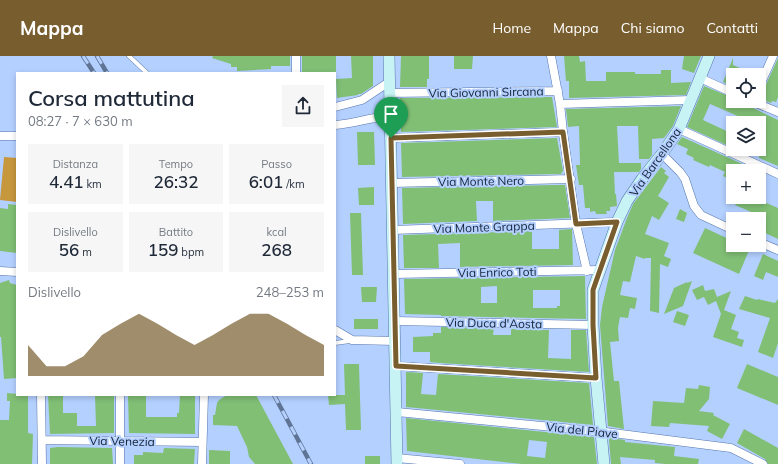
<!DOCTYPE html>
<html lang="it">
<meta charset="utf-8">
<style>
:root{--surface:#fff;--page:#f6f6f7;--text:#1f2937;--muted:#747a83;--accent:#785e2f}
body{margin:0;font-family:Mulish,sans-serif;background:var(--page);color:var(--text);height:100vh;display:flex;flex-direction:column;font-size:15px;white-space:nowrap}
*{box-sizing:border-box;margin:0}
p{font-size:13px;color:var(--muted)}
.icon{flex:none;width:22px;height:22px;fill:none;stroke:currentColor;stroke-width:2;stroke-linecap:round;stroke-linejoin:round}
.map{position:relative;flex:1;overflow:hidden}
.sheet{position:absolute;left:16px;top:16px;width:320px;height:324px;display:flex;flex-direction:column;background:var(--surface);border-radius:0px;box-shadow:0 2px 6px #0003}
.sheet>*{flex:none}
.controls{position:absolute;left:726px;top:12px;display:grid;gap:8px}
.controls a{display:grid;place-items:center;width:40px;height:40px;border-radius:0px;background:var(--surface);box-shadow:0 2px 6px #0003;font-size:20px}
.pin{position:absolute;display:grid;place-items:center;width:34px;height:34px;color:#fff;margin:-41px -17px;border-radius:50% 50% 50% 0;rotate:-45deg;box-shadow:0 0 4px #0007}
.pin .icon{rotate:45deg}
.round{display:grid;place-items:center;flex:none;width:42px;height:42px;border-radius:0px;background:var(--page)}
.summary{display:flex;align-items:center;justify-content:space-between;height:68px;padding:0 12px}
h1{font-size:22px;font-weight:600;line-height:30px}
.metrics{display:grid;grid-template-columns:repeat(3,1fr);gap:6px;height:68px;padding:4px 12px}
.metrics div{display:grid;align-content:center;border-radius:0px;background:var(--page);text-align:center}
.metrics b{font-size:17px;font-weight:600}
.metrics small{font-size:11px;font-weight:400}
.metrics p{font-size:11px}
.chart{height:112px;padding:8px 12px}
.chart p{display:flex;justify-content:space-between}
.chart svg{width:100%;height:72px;margin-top:4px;fill:var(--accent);opacity:.7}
header{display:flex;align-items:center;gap:24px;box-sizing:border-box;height:56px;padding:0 20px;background:var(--accent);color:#fff}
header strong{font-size:19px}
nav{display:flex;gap:22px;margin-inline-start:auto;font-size:14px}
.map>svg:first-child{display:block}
</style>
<header>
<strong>Mappa</strong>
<nav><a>Home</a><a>Mappa</a><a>Chi siamo</a><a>Contatti</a></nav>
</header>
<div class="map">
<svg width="778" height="408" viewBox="0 0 778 408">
<rect width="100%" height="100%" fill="#b4d0ff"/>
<!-- green -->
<path fill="#c7973d" d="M4 101 17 102V146L0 144Z"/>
<!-- building -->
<path fill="#81bf75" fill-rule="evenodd" d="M213 0H290V10H271V13L237 15V11H231V8L212 2Z
M302 0H336V17H302Z
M351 0H373V30L361 38H358V39L337 42 336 23 352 22Z
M401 0H429V23H427V31H400Z
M454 0H473L472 13H454Z
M564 0H579L580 6 585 5 586 25H606V16H635V18H661V14H671V27L691 26 686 39 569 42V25H566Z
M684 0H701L694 17 682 13Z
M733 2V9L756 19H733V31L723 26Z
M778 2V41L776 46 772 45 771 47 759 42V39L764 33Z
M704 30 733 42V45H745L749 50 778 64V110L759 102V67H755L740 61 710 48 703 64 733 78V92L687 71Z
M552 41 557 71 401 76 400 42Z
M681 50 673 70 664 82 652 83V99L649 103H639L638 70H617L619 107H641V113L639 116H614L615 138H616L617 150 610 151V155H606L607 158H596L595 155 590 156V152H585L583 129H579L576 109H580L579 70 568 71 566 53Z
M357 76H374L375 109H358Z
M682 81 747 110 745 115H733V125L723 120 725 116 710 109 709 111 693 104 694 102 686 98 688 93 677 88Z
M557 82 563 115 561 118 402 121 401 87Z
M661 111 666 115 664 117 669 121 658 140 669 147 659 164 652 160 645 178 669 187 664 200 671 203 668 211 660 208 659 257 650 255 651 202H645V203L636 200 630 226 623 225 620 239 637 242 635 253 630 252 628 262 620 261 618 272 619 285 610 286 614 325H619L624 373 608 370 600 269 602 251 615 194 627 162 633 148Z
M552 129H565L570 162 493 165V145H476L477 165 403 168 402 132Z
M374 131V149H359L358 132Z
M739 141H753L778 152V183L759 174V163H756L758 159 735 149Z
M8 148 17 149V197L0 195V152L8 153Z
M680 153 687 157 684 166 676 163Z
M350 157H361L363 219H352Z
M705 172 733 185V189H742L750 192 739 218 693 197Z
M572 173 573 209 460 211V187L438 188 439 212H404L403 179 532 175V193H559V174Z
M763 198 778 205V221L766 216 763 224 754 220Z
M585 220 586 263 441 260V259L405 258 404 223ZM497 230V247H481V231ZM533 234H560V250H557V252H533Z
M9 224 10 227 17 229V322L4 323 1 281H0V227Z
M692 225 683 250 664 258 674 232 687 226V227Z
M703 229 705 235 714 233 717 241 731 235 724 254 736 259 731 273 739 276 737 282 744 284 742 291 713 281 721 258 716 245 708 249 704 241 697 244 692 234Z
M361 231H377L376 246H362Z
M745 240 757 244 758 243 775 247 778 243V287L773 302 758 296 770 262 739 253Z
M677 255 689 259 685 270 673 266Z
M354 263H378V273H354Z
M441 271 494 272 493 279H511V273L549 274 548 302 571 303V274H586L589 316 439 307 430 306V296H413V281L433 280V277H441Z
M344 308H359L361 374H346L345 348 329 349 328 339H345Z
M747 308 778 321V349L737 332Z
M406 316 423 317 421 338 436 339 438 318 589 327 593 369 406 351Z
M699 329 710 331 709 343 699 355 714 357 713 359 730 368 722 383 707 375 709 370 670 367 669 371 651 370 653 345 684 347 686 332 698 333Z
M7 337 28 339V377L33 378 32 408H0V364H9L10 345H7Z
M48 339H63V357H77V370H96L95 339H114V377L50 378Z
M128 339H146V361H177V357H179L180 339H195V378L129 377Z
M227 339H256L293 408H255L249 401 247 391 237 370 213 369V359H215L217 347 219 344Z
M406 362 594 381 597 408H522L407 395ZM529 384 547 386 545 402 527 400Z
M744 373 778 392V408H768L765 403 737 387Z
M610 382 625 384V386L675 391 674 400 699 403 698 408H666L655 407V404L620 401 621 408H611L609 384Z
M58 391 112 392 113 408H50V392Z
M164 392 195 393 194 408H134V399H143V396L163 397Z
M209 394 230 395V408H209Z
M365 400H380V408H365Z"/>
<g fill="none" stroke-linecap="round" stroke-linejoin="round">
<!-- lane casing -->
<g stroke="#5777ac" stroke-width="5">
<path id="lane" d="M129 0 147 17
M335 287 350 285"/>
</g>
<!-- street casing -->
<g stroke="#5777ac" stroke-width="9">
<path id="street" d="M296 0V17
M551 0 560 48 563 76 576 168 587 215
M700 22 733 37
M759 31 773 0
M389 37 558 35
M751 45 778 56
M560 48 691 44
M335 51 362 44 389 26
M335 69C353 68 371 61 390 60
M679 73 778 118
M0 80H17
M391 82 563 76
M662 98 680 116 685 123 694 150 701 159 733 174
M392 127 571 123
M393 174 617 166
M759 186 778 194
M0 215 17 216
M394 218 600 214
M395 265 593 269
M335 274 352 284 395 285
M396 310 596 322
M41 339 42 408
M397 356 605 376 731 392 763 408
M42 384 202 386
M397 402 460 408
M120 408V339
M202 408 204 339"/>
</g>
<!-- secondary casing -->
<g stroke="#5777ac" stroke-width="12">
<path id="secondary" d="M389 0 397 408
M604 408 596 322 593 269V234L617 166 627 145 642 123 662 98 679 73 709 0"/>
</g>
<!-- lane -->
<use href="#lane" stroke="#fff" stroke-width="4"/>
<!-- street -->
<use href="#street" stroke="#fff" stroke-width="8"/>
<!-- secondary -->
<use href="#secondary" stroke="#c7f3f5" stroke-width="11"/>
<!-- rail casing -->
<g stroke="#607495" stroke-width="4.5">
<path id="rail" d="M83 0 94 17
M97 0 107 17
M274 339 311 408"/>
</g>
<!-- rail -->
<use href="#rail" stroke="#b4d0ff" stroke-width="3" stroke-dasharray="9" stroke-linecap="butt"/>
</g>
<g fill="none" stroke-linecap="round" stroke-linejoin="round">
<!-- route casing -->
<g stroke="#fff" stroke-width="8">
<path id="route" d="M563 76 576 168 617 166 593 234V269L596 322 396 310 391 82Z"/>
</g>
<!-- route -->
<use href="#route" stroke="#785e2f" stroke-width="5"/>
</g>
<g text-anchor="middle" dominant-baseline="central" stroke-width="4" stroke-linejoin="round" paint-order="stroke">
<!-- street labels -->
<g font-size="12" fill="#152238" stroke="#b4d0ff">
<text transform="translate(486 36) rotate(-1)">Via Giovanni Sircana</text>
<text transform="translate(655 106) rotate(-55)">Via Barcellona</text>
<text transform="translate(481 125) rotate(-1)">Via Monte Nero</text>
<text transform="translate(484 171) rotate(-2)">Via Monte Grappa</text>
<text transform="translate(497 216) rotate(-1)">Via Enrico Toti</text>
<text transform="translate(494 267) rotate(1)">Via Duca d'Aosta</text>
<text transform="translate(582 374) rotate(6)">Via del Piave</text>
<text transform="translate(122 385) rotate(1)">Via Venezia</text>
</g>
</g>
</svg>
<div class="controls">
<a><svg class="icon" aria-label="locate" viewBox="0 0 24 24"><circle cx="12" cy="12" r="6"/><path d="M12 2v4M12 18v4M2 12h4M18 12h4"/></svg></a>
<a><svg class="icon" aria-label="layers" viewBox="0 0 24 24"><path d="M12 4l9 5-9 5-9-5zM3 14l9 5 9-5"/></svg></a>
<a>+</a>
<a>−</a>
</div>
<div class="pin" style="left:391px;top:82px;background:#1e9e55"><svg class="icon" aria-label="arrive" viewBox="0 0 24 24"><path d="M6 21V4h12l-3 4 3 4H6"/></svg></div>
<section class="sheet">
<div class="summary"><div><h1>Corsa mattutina</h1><p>08:27 · 7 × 630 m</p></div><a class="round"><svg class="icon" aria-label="share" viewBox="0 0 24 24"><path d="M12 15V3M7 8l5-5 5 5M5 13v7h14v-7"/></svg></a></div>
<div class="metrics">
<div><p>Distanza</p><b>4.41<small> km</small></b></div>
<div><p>Tempo</p><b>26:32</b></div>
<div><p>Passo</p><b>6:01<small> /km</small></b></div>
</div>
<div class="metrics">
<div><p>Dislivello</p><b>56<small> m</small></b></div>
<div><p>Battito</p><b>159<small> bpm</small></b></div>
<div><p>kcal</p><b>268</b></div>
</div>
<div class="chart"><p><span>Dislivello</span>248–253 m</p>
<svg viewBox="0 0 160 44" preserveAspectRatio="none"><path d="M0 44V25L10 38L20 38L30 32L40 19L50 12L60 6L70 12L80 19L90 25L100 19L110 12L120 6L130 6L140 12L150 19L160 25V44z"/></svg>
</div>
</section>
</div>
